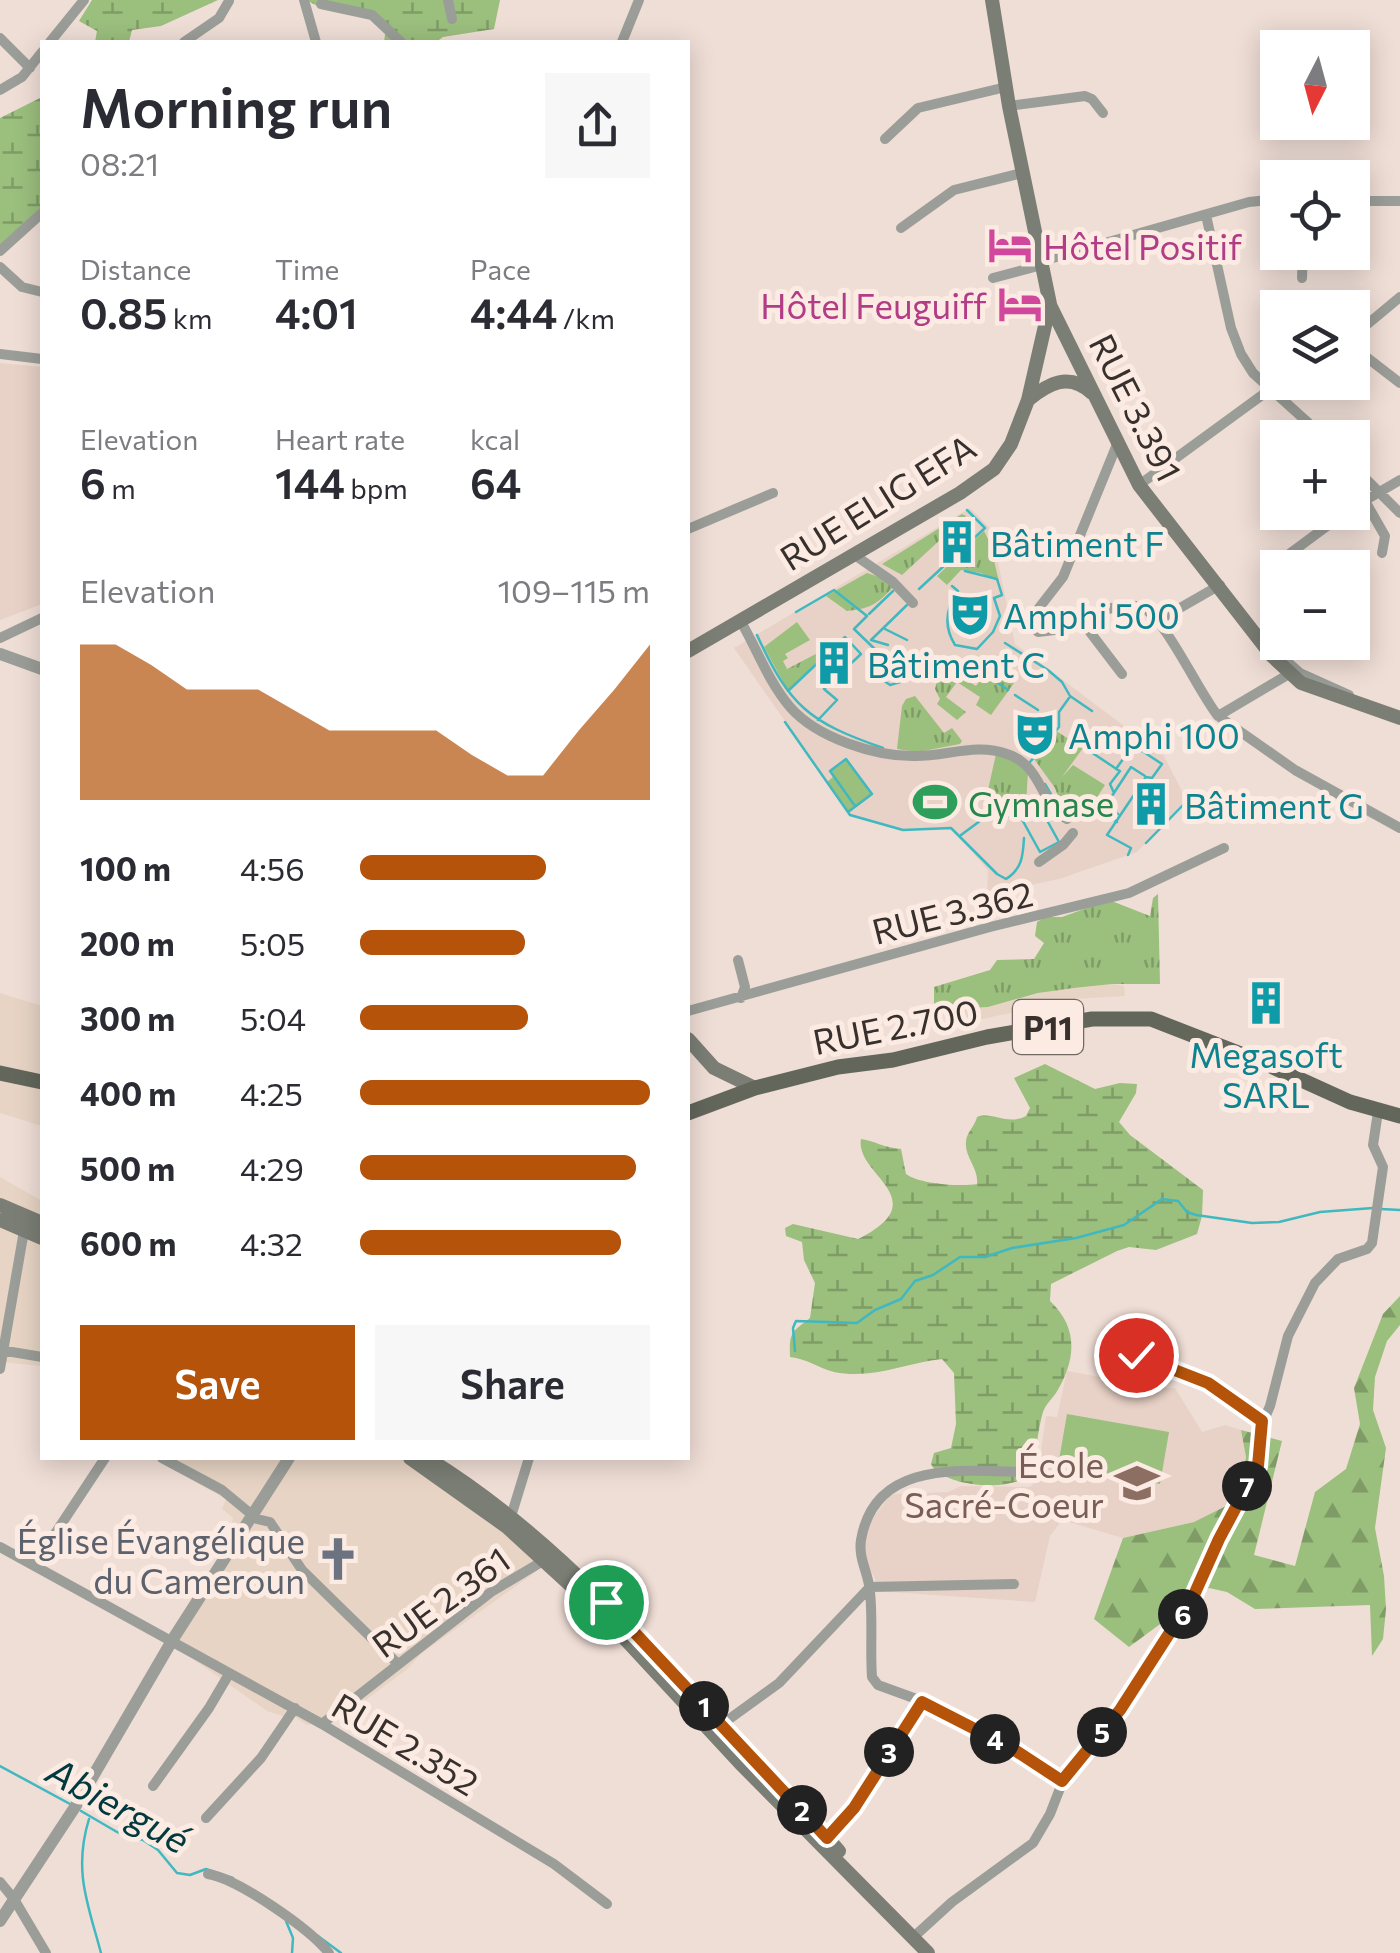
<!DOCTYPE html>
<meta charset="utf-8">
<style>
:root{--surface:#fff;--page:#f7f7f7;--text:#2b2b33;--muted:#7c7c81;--accent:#b45309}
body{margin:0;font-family:Commissioner,sans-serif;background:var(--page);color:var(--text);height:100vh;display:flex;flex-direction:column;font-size:38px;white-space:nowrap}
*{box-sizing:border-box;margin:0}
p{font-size:32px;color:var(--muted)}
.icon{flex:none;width:55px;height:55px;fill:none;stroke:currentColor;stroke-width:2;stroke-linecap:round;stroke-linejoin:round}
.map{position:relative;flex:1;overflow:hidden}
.details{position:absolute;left:40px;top:40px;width:650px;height:1420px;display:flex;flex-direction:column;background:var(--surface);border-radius:0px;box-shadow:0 5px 25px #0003}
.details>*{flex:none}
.needle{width:65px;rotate:186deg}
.controls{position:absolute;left:1260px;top:30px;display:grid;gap:20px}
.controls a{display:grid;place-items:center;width:110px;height:110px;border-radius:0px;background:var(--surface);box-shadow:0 5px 25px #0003;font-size:50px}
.pin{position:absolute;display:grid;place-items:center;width:85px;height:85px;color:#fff;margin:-42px;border:5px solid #fff;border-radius:50%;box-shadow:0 2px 10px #0007}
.km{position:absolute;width:50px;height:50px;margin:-25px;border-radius:50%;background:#222;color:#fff;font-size:28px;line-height:50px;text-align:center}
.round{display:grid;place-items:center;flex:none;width:105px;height:105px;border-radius:0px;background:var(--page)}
.overview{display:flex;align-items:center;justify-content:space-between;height:170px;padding:0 40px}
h1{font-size:55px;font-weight:600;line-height:75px}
.figures{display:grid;grid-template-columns:repeat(3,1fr);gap:15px;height:170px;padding:10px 40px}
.figures div{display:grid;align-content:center}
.figures b{font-size:42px;font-weight:600}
.figures small{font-size:28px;font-weight:400}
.figures p{font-size:28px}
.chart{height:280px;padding:20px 40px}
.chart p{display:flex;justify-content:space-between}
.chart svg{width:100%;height:180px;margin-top:10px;fill:var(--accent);opacity:.7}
.button{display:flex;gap:20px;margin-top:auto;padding:20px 40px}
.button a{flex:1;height:115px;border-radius:0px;background:var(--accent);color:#fff;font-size:40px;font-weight:600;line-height:115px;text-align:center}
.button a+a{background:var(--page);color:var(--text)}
ul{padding:0 40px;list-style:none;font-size:32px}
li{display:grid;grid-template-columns:160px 120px 1fr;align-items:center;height:75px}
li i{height:25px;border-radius:12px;background:var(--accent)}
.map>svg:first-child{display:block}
</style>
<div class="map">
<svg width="1400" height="1953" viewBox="0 0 1400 1953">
<defs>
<pattern id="grass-tufts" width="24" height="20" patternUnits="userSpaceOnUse" patternTransform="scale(2.5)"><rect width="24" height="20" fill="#9bbf7d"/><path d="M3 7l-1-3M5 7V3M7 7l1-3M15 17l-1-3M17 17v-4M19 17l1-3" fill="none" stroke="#7f9c67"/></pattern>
<pattern id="forest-firs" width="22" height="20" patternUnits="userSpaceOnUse" patternTransform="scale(2.5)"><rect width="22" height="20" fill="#9bbf7d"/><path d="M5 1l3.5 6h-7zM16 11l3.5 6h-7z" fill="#7f9c67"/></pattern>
<pattern id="wetland-marsh" width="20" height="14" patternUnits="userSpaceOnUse" patternTransform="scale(2.5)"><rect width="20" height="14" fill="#9bbf7d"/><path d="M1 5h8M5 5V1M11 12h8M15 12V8" fill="none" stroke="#7f9c67"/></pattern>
</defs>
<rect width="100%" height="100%" fill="#efded6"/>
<!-- commercial -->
<path fill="#e7d4c4" d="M1112 984 1124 986 1125 996 1073 999 969 1022 964 1009 988 1007 1047 991Z
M0 993 42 1006V1126L0 1113Z
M0 1177 42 1201V1366L0 1362Z
M153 1458H400L498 1524 536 1558 537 1571 422 1653 406 1670 347 1714 307 1725 292 1715 286 1717 267 1711 173 1645 222 1564 233 1518 222 1509 226 1499Z"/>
<!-- built -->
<path fill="#e8d1c6" d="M0 363 42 367V604L0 620Z
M970 508 991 529 1015 644 1164 756 1187 801 1137 852 1059 879 987 894 988 870 952 829 903 830 850 815 734 648Z
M1115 1366 1141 1371 1140 1384 1149 1387 1175 1388 1202 1432 1225 1425 1241 1430 1246 1457 1236 1501 1194 1522 1123 1538 1062 1520 1050 1536 1035 1602 876 1591 875 1578 861 1558 871 1521 889 1497 894 1494 948 1492 961 1486 1030 1487 1037 1480 1046 1416 1057 1417 1067 1371 1111 1379Z"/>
<!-- grass -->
<path fill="url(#grass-tufts)" d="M962 514 966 516 902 575 882 564Z
M984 531 990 543 999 582 981 573 961 570 947 585 937 576Z
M867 573 882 578 893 587C878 604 869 609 847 611L826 596Z
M797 622 810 640 785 654 788 658 783 661 787 669 835 644 788 691 764 647Z
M992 663 1004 671 1000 679 1014 683 991 715 976 705 980 697 957 682 946 697 966 712 957 720 937 704 940 699 935 689 937 681 955 673 976 686Z
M915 696 944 733 952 728 962 741 960 744 918 752 897 749 902 706 906 699Z
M1053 729 1083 748 1062 777 1073 765 1105 785 1092 805 1079 800 1064 812 1055 788 1032 756Z
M996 754 1009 758 1028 771 1026 805 1008 818 986 816 984 808Z
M1158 894 1160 984H1112L1074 988 1038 993 988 1007 942 1010 934 1003V987L990 970 997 960 1034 959 1044 943 1035 936 1037 922 1045 917H1062L1109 900 1150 916 1153 898Z"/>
<!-- forest -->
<path fill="url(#forest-firs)" d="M1400 1296V1325L1387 1341 1375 1377 1373 1410 1386 1448 1375 1528 1384 1576 1386 1609 1383 1639 1372 1656 1370 1605 1255 1609 1227 1592 1209 1588 1129 1647 1094 1619 1123 1538 1194 1522 1236 1501 1246 1457 1241 1430 1282 1441 1254 1555 1295 1566 1315 1492 1346 1469 1360 1424 1354 1388 1383 1314Z"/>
<!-- wetland -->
<path fill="url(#wetland-marsh)" d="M92 0H218L161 26 132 30 129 42H95L97 31 79 21Z
M307 0H500L494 29 443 37 436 42H384L386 27C361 8 332 18 307 0Z
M42 97V210L0 248V118Z
M1045 1064 1095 1089 1120 1083 1137 1084 1136 1093 1119 1122 1130 1135 1203 1190 1202 1216 1197 1234 1156 1250 1129 1247 1117 1251 1051 1284 1050 1301C1079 1328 1076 1360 1056 1393 1051 1400 1046 1404 1043 1412 1037 1432 1037 1454 1029 1474 1013 1493 942 1487 931 1464L934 1453 951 1448 956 1424 954 1373 942 1359C905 1363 872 1380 834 1372 818 1368 808 1359 790 1357 789 1332 792 1332 810 1318L815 1283 804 1260 802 1242 786 1236 785 1228 793 1224 858 1239C938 1199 854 1175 861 1139 875 1141 885 1148 901 1149L906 1174C919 1184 961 1187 977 1184 979 1168 964 1157 966 1141 967 1132 975 1126 977 1117 993 1111 1007 1126 1026 1116L1030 1108 1014 1078Z"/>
<!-- pitch -->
<path fill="#9bbf7d" d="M846 759 872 794 848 811 827 782 833 777 830 771Z
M1067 1414 1169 1432 1160 1484 1058 1466Z"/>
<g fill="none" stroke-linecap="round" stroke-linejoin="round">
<!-- stream -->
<path stroke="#40b8c0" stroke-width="2.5" d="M952 586 958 591C946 608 943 626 955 645L977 649 993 632 1000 616 994 598 1002 595 997 579 965 571
M919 589 985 528 967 510
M796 612 834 590 867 616 854 629 883 657
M869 614 893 591
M885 629 907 640
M757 635C790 707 809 722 883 748
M1005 643 1048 670 1062 682 1070 696 1092 711
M888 645 871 640 907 605
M985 674 1008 690
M900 682 890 685 880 678 878 667 883 657 895 655 905 661
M788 691 845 637 861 654 824 689 837 700 818 720
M1015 695 1038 710
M785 722 850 815 903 830 951 828 997 874 1006 879C1022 869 1023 856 1024 838
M1088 750 1115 768
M1030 762 1059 727V712L1069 698
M1045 784 1056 803
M1114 793 1110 784 1120 771 1116 769 1133 745 1162 764 1152 778 1146 777 1107 835 1131 848 1128 855
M1098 809 1117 822
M848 812 872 794 846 759 830 771 855 806
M1118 814 1106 805 1131 767 1145 776
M961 835 984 818C1005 819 1018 814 1038 804L1059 842 1040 852 1019 814
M1146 843 1187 801 1185 796
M1381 1209 1400 1210
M795 1351 793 1328 796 1321 857 1323 875 1310 901 1299 915 1281 933 1275 960 1257H985L1012 1248 1076 1238 1124 1225 1162 1199 1178 1201 1187 1212 1196 1215 1252 1223 1279 1222 1320 1212 1373 1208
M0 1766 70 1804
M81 1811 117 1832 143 1840 158 1850 177 1873 190 1875 206 1869 233 1878
M89 1819C73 1871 88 1904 101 1953
M286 1921 293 1938 292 1953
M318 1936 341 1953"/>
<!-- minor -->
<path stroke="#9b9e98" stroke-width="10" d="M304 0 316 42
M448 0 452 19
M321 4 372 15 401 42
M0 38 30 68
M50 42 84 0
M184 42 219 18 229 1
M622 42 639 0
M0 90 22 77 42 52
M1009 106 1085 96 1092 99 1103 113
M885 139 918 108 1006 87
M1352 201H1400
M1206 215 1231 328 1241 354 1253 373 1325 438
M901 228 954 190 1022 173
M0 251 42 213
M1042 261 1249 202 1278 199
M0 267 22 287 42 292
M993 278 1042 265
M1302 278 1303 252
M1352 337 1400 297
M1352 346 1400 383
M0 354 42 359
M1352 465 1400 513
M1139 485 1280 382
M1365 501 1385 536 1382 553
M1352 508 1400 480
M688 529 773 493
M853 554 892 581 913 603
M1278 609 1270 592 1273 566 1346 512
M1080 619 1054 630 1038 632 1028 622 1063 577 1118 442
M740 620C757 649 768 681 790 707 817 738 876 757 916 756 947 756 977 743 1007 754 1043 766 1040 805 1067 819
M1159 620 1220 585
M1278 636 1275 651 1300 673 1349 695
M0 638 42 618
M1122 674 1080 619C1098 613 1122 601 1141 607 1164 615 1199 693 1218 716
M1289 674 1218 716 1295 770 1400 828
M1039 862 1063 845 1073 833
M738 960 745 987 741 998
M688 1011 990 927 1129 893 1224 848
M0 1350 42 1357
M1107 1351C1162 1353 1221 1388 1263 1421
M0 1369 25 1225
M162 1458 222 1490 257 1519 270 1522 302 1570 397 1663
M509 1523 529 1458
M0 1547 322 1724 554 1864 607 1904
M35 1564 105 1458
M922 1701 878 1685 872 1677C870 1649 873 1620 870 1592 869 1574 858 1559 861 1540 875 1458 964 1471 1027 1472
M322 1724 491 1592 543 1561
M721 1725 779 1683 870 1587 1014 1584
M153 1786 209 1708 229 1674
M206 1818 261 1758 295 1708
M825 1841 854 1808 922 1701 1010 1747 1062 1781
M208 1874C238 1879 309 1928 329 1953
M0 1882 14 1899 46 1953
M918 1933 952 1902 1033 1843 1050 1814 1064 1778 1141 1681 1194 1595 1219 1539 1258 1466 1260 1429 1270 1406 1288 1336 1315 1283 1338 1259 1367 1249 1372 1243 1383 1167 1373 1145 1378 1112"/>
<!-- tertiary -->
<path stroke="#9b9e98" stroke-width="12" d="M0 654 42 669
M0 1921 75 1807 173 1639 289 1458"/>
<!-- secondary -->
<path stroke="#7a7e74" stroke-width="14" d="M1050 305 1139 485 1272 656 1301 683 1400 718
M1028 400C1049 383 1069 372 1092 393
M688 651 960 493 994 469 1011 444 1028 400 1050 304 1009 106 992 0
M688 1039 714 1068 755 1088
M0 1205 42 1223
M0 1220 42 1238
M410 1458 507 1527 602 1614 740 1763 928 1953
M427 1458C527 1519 603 1599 683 1684 735 1740 789 1794 839 1851"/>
<!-- primary -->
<path stroke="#62665b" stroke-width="15" d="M0 1073 42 1082
M688 1113 755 1088 838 1067 893 1060 987 1037 1092 1019H1151L1264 1063 1350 1102 1400 1116"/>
</g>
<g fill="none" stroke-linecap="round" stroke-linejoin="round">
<!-- route casing -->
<g stroke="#fff" stroke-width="20">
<path id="route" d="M606 1602 827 1838 854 1808 922 1702 1010 1747 1062 1781 1120 1710 1194 1595 1219 1539 1258 1466 1262 1421 1208 1383 1136 1355"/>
</g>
<!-- route -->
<use href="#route" stroke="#b45309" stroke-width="12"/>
</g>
<!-- icons -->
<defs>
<g id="hotel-bare" transform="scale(3.45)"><path d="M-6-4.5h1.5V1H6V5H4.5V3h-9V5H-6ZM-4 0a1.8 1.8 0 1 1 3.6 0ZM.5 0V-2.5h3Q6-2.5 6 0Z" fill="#d1479c" stroke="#fcebe3" stroke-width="2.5" paint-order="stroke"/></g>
<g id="building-bare" transform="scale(3.45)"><path d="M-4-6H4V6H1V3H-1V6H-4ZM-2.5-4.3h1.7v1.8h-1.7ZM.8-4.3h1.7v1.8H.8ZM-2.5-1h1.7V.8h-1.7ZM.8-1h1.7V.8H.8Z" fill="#0f9aa8" stroke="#fcebe3" stroke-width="2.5" paint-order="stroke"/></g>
<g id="theatre-bare" transform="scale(3.45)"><path d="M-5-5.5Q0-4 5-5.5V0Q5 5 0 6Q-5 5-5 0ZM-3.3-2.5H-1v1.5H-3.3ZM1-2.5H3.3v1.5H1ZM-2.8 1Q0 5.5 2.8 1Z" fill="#0f9aa8" stroke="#fcebe3" stroke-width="2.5" paint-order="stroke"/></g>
<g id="stadium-bare" transform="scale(3.45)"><path d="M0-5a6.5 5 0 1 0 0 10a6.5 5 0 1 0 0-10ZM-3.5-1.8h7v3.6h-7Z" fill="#2e9e5b" stroke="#fcebe3" stroke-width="2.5" paint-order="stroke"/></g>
<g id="school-bare" transform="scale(3.45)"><path d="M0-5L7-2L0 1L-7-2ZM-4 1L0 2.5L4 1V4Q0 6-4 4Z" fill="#8d6e63" stroke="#fcebe3" stroke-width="2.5" paint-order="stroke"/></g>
<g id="church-bare" transform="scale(3.45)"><path d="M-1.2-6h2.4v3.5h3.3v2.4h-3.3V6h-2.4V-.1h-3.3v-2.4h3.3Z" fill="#6b7280" stroke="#fcebe3" stroke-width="2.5" paint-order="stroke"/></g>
</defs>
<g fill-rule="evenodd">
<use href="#hotel-bare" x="1010" y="245"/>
<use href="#hotel-bare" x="1020" y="304"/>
<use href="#building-bare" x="957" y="542"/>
<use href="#theatre-bare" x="970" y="614"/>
<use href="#building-bare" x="834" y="663"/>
<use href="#theatre-bare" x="1035" y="734"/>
<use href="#stadium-bare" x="935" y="802"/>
<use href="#building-bare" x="1151" y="804"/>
<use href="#building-bare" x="1266" y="1003"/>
<use href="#school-bare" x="1137" y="1483"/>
<use href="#church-bare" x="338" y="1559"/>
</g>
<g text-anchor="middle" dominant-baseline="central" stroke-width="10" stroke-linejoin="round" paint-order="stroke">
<!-- shield labels -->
<rect fill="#fcebe3" stroke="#726864" stroke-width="2.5" x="1013" y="1000" width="70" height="54" rx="8"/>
<g font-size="32" font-weight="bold" fill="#37302d">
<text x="1048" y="1027">P11</text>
</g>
<!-- hotel labels -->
<g font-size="35" fill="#b23c85" stroke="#fcebe3" text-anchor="start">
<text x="1043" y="245">Hôtel Positif</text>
<text x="987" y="304" text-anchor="end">Hôtel Feuguiff</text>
</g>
<!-- street labels -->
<g font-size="35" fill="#37302d" stroke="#fcebe3">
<text transform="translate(1137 407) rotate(63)">RUE 3.391</text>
<text transform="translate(877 501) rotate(-32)">RUE ELIG EFA</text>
<text transform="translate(952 911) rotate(-14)">RUE 3.362</text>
<text transform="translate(895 1025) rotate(-11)">RUE 2.700</text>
<text transform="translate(440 1601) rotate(-36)">RUE 2.361</text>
<text transform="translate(406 1743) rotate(31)">RUE 2.352</text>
</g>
<!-- culture labels -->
<g font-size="35" fill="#0d838f" stroke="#fcebe3" text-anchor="start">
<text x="990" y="542">Bâtiment F</text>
<text x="1003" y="614">Amphi 500</text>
<text x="867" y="663">Bâtiment C</text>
<text x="1068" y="734">Amphi 100</text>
<text x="1184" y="804">Bâtiment G</text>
<text x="1266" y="1053" text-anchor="middle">Megasoft<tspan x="1266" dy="40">SARL</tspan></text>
</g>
<!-- leisure labels -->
<g font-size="35" fill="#27864d" stroke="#fcebe3" text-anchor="start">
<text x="968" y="802">Gymnase</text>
</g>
<!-- education labels -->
<g font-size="35" fill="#785e54" stroke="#fcebe3" text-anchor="end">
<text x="1104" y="1463">École<tspan x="1104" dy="40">Sacré-Coeur</tspan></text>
</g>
<!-- worship labels -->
<g font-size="35" fill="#5b616d" stroke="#fcebe3" text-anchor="end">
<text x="305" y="1539">Église Évangélique<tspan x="305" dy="40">du Cameroun</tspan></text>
</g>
<!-- water labels -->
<g font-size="38" font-style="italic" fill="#003a3e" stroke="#fcebe3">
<text transform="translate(119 1804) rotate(29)">Abiergué</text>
</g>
</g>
</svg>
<div class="controls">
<a><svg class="needle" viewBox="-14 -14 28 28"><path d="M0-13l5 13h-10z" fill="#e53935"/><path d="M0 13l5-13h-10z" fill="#7c7c81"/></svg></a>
<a><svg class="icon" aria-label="locate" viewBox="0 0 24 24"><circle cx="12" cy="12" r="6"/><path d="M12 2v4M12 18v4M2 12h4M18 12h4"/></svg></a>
<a><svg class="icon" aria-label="layers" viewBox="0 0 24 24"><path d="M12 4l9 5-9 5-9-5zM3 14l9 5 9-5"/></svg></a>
<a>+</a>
<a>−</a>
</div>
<div class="pin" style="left:606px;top:1602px;background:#1e9e55"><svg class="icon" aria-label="arrive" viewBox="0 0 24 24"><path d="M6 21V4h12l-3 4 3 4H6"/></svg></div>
<div class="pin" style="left:1136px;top:1355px;background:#d93025"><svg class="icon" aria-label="check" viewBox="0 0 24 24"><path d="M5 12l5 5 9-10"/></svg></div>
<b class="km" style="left:704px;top:1706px">1</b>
<b class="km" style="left:802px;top:1810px">2</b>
<b class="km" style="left:889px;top:1752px">3</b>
<b class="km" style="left:995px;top:1739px">4</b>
<b class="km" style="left:1102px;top:1732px">5</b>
<b class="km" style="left:1183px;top:1614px">6</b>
<b class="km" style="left:1247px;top:1486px">7</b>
<section class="details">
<div class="overview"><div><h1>Morning run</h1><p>08:21</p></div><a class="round"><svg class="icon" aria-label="share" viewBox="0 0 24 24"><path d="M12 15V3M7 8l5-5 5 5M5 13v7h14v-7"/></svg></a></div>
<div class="figures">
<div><p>Distance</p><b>0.85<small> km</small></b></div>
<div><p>Time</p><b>4:01</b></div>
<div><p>Pace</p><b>4:44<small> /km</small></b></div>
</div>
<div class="figures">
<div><p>Elevation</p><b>6<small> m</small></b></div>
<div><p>Heart rate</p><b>144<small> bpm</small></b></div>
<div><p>kcal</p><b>64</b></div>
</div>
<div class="chart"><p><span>Elevation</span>109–115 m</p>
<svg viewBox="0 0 160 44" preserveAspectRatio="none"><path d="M0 44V6L10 6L20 11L30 17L40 17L50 17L60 22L70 27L80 27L90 27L100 27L110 33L120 38L130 38L140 27L150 17L160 6V44z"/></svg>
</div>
<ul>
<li><b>100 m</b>4:56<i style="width:64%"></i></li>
<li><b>200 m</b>5:05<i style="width:57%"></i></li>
<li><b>300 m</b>5:04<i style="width:58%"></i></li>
<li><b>400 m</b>4:25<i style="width:100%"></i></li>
<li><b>500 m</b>4:29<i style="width:95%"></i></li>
<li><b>600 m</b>4:32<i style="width:90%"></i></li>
</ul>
<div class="button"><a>Save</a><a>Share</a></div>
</section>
</div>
